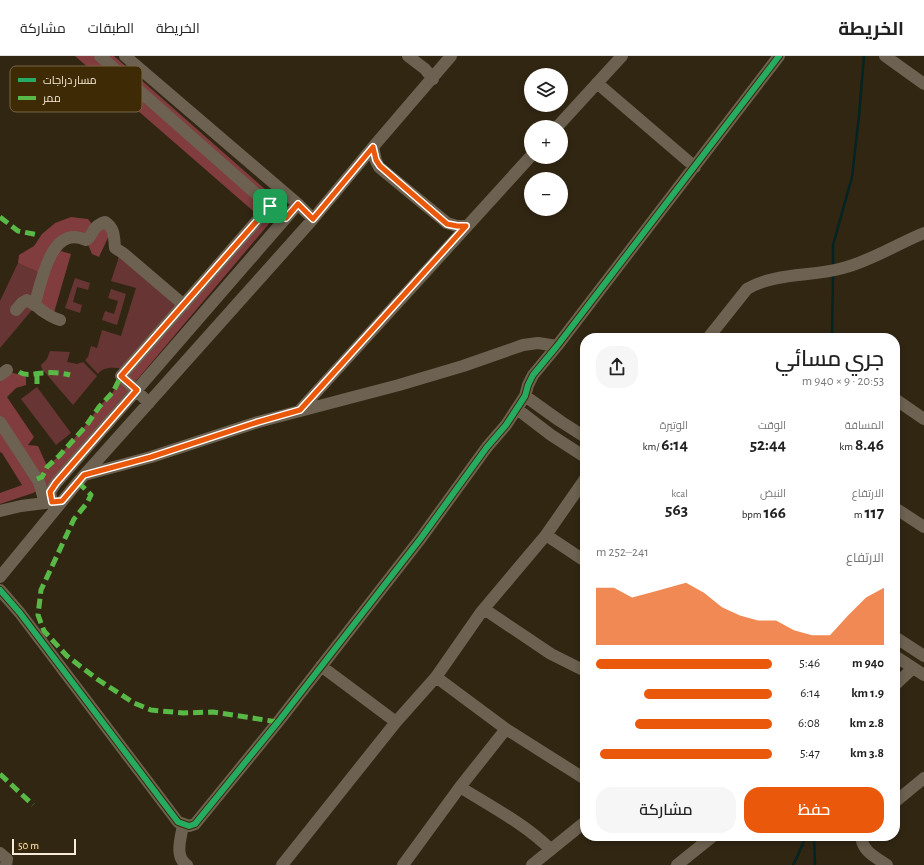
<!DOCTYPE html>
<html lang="ar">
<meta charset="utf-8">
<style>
:root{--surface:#fff;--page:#f6f6f6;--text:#222;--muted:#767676;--line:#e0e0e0;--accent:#ea580c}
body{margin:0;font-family:"Alegreya Sans",Cairo,sans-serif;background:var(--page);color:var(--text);direction:rtl;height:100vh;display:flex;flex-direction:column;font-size:15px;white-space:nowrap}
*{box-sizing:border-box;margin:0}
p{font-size:13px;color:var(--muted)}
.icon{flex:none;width:22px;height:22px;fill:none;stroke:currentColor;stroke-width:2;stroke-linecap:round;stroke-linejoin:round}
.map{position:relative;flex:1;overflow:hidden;direction:ltr}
.details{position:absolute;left:580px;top:277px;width:320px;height:508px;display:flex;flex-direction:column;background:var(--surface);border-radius:16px;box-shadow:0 2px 6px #0003;direction:rtl}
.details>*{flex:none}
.controls{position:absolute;left:524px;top:12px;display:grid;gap:8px}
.controls a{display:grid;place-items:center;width:44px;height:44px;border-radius:50%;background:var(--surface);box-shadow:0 2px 6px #0003;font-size:20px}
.scale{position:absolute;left:12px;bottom:10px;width:64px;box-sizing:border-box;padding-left:4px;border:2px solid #f8ebd8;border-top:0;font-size:11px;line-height:14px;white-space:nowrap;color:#f8ebd8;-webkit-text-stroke:3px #3e2a05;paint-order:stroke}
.pin{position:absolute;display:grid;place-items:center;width:34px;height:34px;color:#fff;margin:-17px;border-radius:8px;box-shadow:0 2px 6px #0006}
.round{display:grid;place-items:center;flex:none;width:42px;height:42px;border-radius:16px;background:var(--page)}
.summary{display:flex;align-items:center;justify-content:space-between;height:68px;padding:0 16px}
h1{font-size:22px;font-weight:600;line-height:30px}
.figures{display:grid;grid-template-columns:repeat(3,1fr);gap:6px;height:68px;padding:4px 16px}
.figures div{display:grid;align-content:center}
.figures b{font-size:17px;font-weight:600}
.figures small{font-size:11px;font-weight:400}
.figures p{font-size:11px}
.chart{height:112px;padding:8px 16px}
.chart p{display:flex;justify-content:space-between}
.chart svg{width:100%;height:72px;margin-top:4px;fill:var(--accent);opacity:.7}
.button{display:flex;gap:8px;margin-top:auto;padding:8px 16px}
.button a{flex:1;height:46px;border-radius:16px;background:var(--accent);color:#fff;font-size:16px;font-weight:600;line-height:46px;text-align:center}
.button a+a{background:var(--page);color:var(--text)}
ul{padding:0 16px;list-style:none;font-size:13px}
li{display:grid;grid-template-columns:64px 48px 1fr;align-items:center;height:30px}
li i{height:10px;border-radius:5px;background:var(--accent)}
header{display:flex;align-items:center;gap:24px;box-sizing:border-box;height:56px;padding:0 20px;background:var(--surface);border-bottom:1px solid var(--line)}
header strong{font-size:19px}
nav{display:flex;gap:22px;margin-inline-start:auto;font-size:14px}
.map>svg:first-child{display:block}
</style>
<header>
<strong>الخريطة</strong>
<nav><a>الخريطة</a><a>الطبقات</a><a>مشاركة</a></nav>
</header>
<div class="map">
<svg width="924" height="809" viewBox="0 0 924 809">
<rect width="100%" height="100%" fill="#312612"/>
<!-- green -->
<path fill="#683535" d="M119 195 184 249 127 313C118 312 104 309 98 318L85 304 88 301 91 290 97 292 102 274 121 280 136 232 111 225 118 204Z
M18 207 42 218 32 254 0 292V245Z
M75 222 90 227 88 234 77 231 73 246 82 249 80 257 65 252Z
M111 233 126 238 117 269 102 264 105 255 114 258 118 245 108 242Z
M50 295 70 296 67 306 77 308 83 306 97 320 73 349 42 313 41 309 47 303Z
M37 331 71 377 56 389 21 343Z"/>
<!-- forest -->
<path fill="#813c3e" d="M75 0H114L284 150 48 429 33 437 0 448V437L22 429 2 397 0 396V319L7 314 13 317 26 320V329L16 332 7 341 34 381 28 389 38 390 47 410 59 400 85 370 99 351 113 336 121 320 260 161Z
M71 161 88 163 95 172 112 173 99 201 92 198 86 184 78 180 54 193 71 198 53 260 40 252 42 218 18 207 19 199 34 190 42 178 55 167Z"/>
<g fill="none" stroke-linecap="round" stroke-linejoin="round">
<!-- stream -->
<path stroke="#042423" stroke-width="2.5" d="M833 210V189L852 121 859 60 864 0
M832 282 833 217
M814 780 815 809
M793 809 798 799 806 780"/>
<!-- minor -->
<path stroke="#6d6251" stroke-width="12" d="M100 0 270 150 121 320 149 347
M125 0 298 148 313 163
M408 0 425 13 433 23
M885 0 924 28
M597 27 695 111
M557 71 622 0
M373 91 376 105 379 111 447 167 457 170H466
M16 254 22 247 27 244 36 250
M60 264C53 262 37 253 35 247 42 224 51 168 86 184 94 180 90 171 105 166 115 172 114 182 115 192L123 197 184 249
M708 282 747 233C776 216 812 221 843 212 871 205 897 188 924 177
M0 319 7 314
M525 340 560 365 585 381
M895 343 924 363
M517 353 551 379 585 401
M300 354 531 100
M0 366 39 426 45 447
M84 419 151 401 258 366 399 329 463 310 523 289 538 287 557 290
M585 423 546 479 585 505
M52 446 50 436 56 427 298 148
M895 452 924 471
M0 455 21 450 53 446
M0 521 78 426 313 163 373 91 451 0
M0 534 20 557 178 766 189 770 195 768 278 666 421 482 487 391 506 369 525 340 528 329 533 319 557 290 779 0
M482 555H487L551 598 585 615
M895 581 924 600
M895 600 924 619
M321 610 396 666 436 621 482 555 546 479
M895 629 913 612
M506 673 585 723
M460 731C490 750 527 769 551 794
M895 746 924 722
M183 769C181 782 174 801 187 809
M862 780C860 794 877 802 887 809
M0 797 7 803 6 809
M282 809 396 666
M403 809 460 731 506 673 436 621
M532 809 585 766
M677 809 713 780"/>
<!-- quiet -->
<path stroke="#58b947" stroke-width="5" stroke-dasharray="10 5" stroke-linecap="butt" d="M0 161 18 175 39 179
M19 316C27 321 35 317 44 317 52 316 62 317 70 319
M37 318V330
M37 423 42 421 47 411 59 400 86 370 99 351 113 336 121 320
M78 426 91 439 87 447 74 463 41 534 38 559 44 575 67 600 97 623 134 647 151 654 183 657 213 656 278 666
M0 718 33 749"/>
<!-- cycleway casing -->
<g stroke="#3e2a05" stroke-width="8">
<path id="cycleway" d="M0 534 20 557 178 766 189 770 195 768 278 666 421 482 487 391 506 369 525 340 528 329 533 319 557 290 779 0"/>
</g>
<!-- cycleway -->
<use href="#cycleway" stroke="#26ab63" stroke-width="6"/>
</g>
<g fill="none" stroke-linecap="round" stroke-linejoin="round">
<!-- route casing -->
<g stroke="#fff" stroke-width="8">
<path id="route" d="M373 91 376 104 380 110 447 168 457 170H466L300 354 258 366 151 401 84 419 62 445 52 446 50 436 56 427 137 334 121 320 270 150 286 162 298 148 313 163Z"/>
</g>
<!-- route -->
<use href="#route" stroke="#ea580c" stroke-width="5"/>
</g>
<!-- legend -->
<rect x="10" y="10" width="132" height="46" rx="6" fill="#3e2a05" stroke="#766444" stroke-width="1"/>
<rect x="18" y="22" width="18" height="4" fill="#26ab63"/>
<rect x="18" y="40" width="18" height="4" fill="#58b947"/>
<g font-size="11" fill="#f8ebd8">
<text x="43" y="28">مسار دراجات</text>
<text x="43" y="46">ممر</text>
</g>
</svg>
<div class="controls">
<a><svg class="icon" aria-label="layers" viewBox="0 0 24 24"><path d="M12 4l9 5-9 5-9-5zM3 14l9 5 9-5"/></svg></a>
<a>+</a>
<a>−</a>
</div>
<div class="scale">50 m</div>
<div class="pin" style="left:270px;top:150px;background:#1e9e55"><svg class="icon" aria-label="arrive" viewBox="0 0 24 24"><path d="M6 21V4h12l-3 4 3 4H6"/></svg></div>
<section class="details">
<div class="summary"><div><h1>جري مسائي</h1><p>20:53 · 9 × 940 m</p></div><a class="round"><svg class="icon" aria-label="share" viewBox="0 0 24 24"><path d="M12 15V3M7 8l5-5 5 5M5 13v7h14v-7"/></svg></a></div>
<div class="figures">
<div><p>المسافة</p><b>8.46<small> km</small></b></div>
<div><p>الوقت</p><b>52:44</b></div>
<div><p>الوتيرة</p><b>6:14<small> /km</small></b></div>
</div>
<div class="figures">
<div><p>الارتفاع</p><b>117<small> m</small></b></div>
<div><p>النبض</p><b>166<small> bpm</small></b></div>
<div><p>kcal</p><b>563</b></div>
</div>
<div class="chart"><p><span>الارتفاع</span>241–252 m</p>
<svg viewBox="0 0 160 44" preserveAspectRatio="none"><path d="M0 44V9L10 9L20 15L30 12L40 9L50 6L60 12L70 21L80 26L90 29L100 29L110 35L120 38L130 38L140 26L150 15L160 9V44z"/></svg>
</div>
<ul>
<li><b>940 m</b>5:46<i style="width:100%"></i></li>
<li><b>1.9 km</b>6:14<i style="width:73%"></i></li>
<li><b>2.8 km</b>6:08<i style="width:78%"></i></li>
<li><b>3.8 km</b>5:47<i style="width:98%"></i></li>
</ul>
<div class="button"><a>حفظ</a><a>مشاركة</a></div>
</section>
</div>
